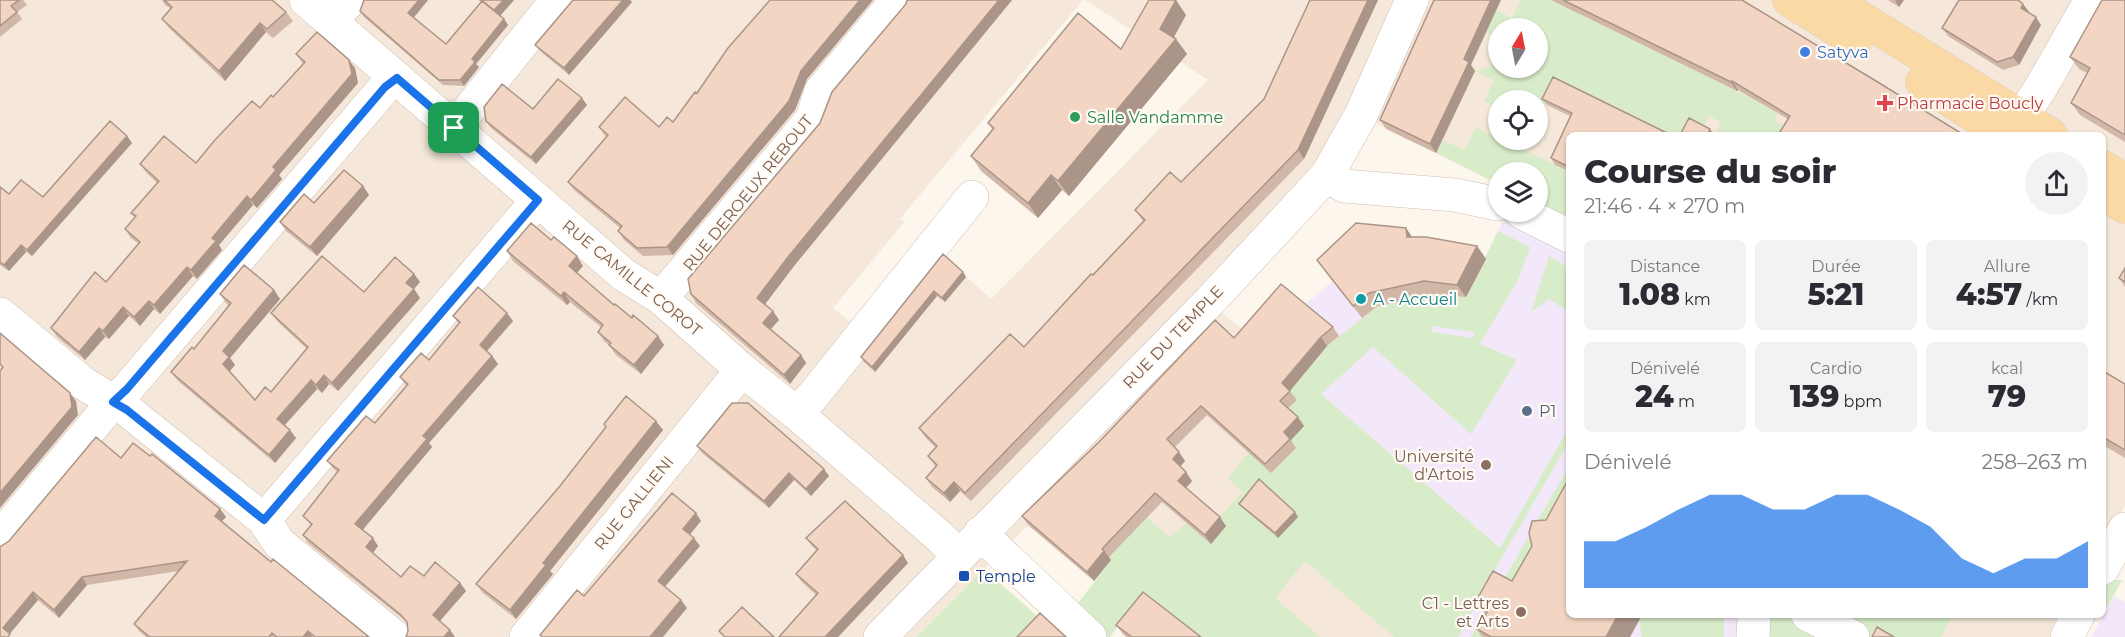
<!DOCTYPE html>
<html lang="fr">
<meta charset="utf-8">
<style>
:root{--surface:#fff;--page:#f2f2f3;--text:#2b2b33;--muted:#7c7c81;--accent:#1a73e8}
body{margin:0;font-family:Montserrat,sans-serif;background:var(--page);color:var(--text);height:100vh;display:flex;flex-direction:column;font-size:22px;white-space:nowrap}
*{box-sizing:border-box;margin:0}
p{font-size:20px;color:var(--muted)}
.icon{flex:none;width:33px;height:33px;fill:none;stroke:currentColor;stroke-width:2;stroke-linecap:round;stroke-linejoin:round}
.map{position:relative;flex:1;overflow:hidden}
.drawer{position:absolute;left:1566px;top:132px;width:540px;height:486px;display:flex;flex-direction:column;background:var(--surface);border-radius:9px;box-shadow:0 2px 4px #0004}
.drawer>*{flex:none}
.needle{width:39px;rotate:10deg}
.buttons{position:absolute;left:1488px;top:18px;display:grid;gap:12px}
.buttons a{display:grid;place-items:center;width:60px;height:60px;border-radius:50%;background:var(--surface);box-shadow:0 2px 4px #0004;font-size:30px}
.pin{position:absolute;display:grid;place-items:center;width:51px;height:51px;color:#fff;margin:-26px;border-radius:12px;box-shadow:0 3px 9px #0006}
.round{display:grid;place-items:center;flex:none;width:63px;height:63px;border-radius:32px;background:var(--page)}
.headline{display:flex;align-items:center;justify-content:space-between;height:102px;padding:0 18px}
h1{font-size:33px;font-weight:800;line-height:45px}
.figures{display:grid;grid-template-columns:repeat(3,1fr);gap:9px;height:102px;padding:6px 18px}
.figures div{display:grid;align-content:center;border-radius:9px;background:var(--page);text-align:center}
.figures b{font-size:30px;font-weight:800}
.figures small{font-size:16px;font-weight:400}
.figures p{font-size:16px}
.chart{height:168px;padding:12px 18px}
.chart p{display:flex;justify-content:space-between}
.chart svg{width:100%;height:108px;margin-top:6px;fill:var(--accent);opacity:.7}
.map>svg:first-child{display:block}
</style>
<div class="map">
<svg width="2125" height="637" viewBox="0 0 2125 637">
<rect width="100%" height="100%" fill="#fdf6ec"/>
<!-- residential -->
<path fill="#f5e8da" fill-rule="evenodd" d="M0 0H1083L899 220 905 221 833 308 857 327 941 254 991 299 1208 80 1085 0H2125V505L2103 545V135H1569V218L1538 172H1498V184L1362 116 1219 310 1505 552 1458 637H1212L1047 506 916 637H0ZM1498 28H1538V68H1498ZM1498 100H1538V140H1498Z
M1953 615H2064L2052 637H1941Z"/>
<!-- education -->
<path fill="#f3e8fa" d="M1507 212 1569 218V615H1953L1941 637H1458L1505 552 1248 333 1303 306 1333 281 1326 272 1485 259Z
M2114 596 2125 602V637H2091Z"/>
<!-- green -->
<path fill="#d8ecc9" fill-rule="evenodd" d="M1521 0H1551L1755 100 1778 113 1774 120 1792 131 1790 135H1715L1721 122 1709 116 1703 129 1688 135H1662L1552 95 1547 105 1541 103 1538 111V100H1498V108L1484 101 1494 80 1475 71 1490 67 1498 45V68H1538V28H1498V38L1481 30 1492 8 1512 18Z
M1476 127 1498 138V140H1503L1569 171V218L1538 203V172H1498V184L1436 153 1443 140 1464 150Z
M1498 231 1530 247 1518 280 1480 344 1517 360 1471 434 1373 347 1321 394 1500 548 1569 427V442L1505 552 1458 637H1394L1305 561 1275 598 1320 637H1196L1141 594 1110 637H1100L1072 611 1111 560 1104 554 1147 517 1169 537 1186 523 1217 519 1243 492 1228 478 1252 449 1290 441 1287 410 1274 379 1301 377 1327 346 1378 306 1433 294 1466 297ZM1432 326 1474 332 1473 338 1432 332Z
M1549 256 1569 268V312L1549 299 1531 312Z
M1569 466V520L1496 637H1471Z
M984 569 1044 622 1030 637H916Z
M2109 580H2122L2103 615V592Z
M1642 615H1724V637H1642L1639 620Z
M1766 615H1799L1841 637H1766Z
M1823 615H1953L1941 637H1868Z"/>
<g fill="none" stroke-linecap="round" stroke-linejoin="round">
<!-- minor casing -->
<g stroke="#d1beb0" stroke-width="34">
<path id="minor" d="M306 0 624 275 661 298 742 370 796 413 940 537 959 556
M330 22 350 0
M454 128 557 0
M2010 135 2040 89 2091 0
M1327 175 1344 186 1455 195 1498 204
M1521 212 1569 236
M661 298 812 119 821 91 897 0
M0 314 83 383 127 410 264 520 279 543 395 637
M796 413 812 397 972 197
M264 520 538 200
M980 533 1090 637
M0 537 113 402 127 389 385 87 397 78
M2103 568 2125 529
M1808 615 1853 637
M526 637 742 370
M880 637 1210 301 1327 175 1361 115 1412 0
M1753 637 1754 615
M2067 637 2078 615"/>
</g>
<!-- major casing -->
<g stroke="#dad1cd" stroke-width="34">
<path id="major" d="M1789 0 1855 41
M1832 0 2051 135
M1922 82 2004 135
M2103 167 2125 180
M2103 194 2125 207"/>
</g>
<!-- minor -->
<use href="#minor" stroke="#fff" stroke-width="33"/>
<!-- major -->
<use href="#major" stroke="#fbd9a5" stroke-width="33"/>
</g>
<!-- wall -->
<path fill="#d1b7a8" d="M0 0H23L27 5 17 12 22 19 0 37Z
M162 0H272L286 12 293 21 273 38 266 32 225 81 169 28 162 19 171 9 165 5Z
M364 0H428L414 18 446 44 481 2 478 0H514L500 16 504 19 508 25 476 64 479 67 464 86 443 85 364 17 360 11Z
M573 0H630L632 2 569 75 540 51 535 45Z
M770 0H873L807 79 795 110 673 255 643 256 624 240 618 231 620 228 574 190 568 182 606 137 599 127H659L673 122Z
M907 0H1012L794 266 765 304 779 320 771 329 801 355 806 363 790 384 696 303 691 294 820 123 906 4Z
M1310 0H1378L1304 159 971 501 960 491 950 502 932 487 926 478 936 467 928 456 936 448 925 437 919 428 1024 347 1143 221 1135 210 1181 182 1264 99Z
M1551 0H1742L1876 81 1788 119 1738 90 1737 91Z
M1888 0H1904L1899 7Z
M2125 0V142L2080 115 2071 103 2087 73 2079 69 2070 57Z
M2023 4 2029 12 2041 25 2019 65 2003 70 1948 36 1942 28Z
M1186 15 1174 37 1187 54 1069 196 1062 190 1038 218 981 171 971 156 992 129 988 123 1121 49Z
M296 54 355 68 358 83 279 175 282 179 257 208 253 205 219 245 222 250 197 279 193 276 160 314 154 309 140 326 129 316 109 339 105 337 85 360 57 337 51 328 106 282 139 244 131 238 125 229 135 218 131 213 157 183 146 172 140 164 196 163 273 97 303 64Z
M1471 65 1475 71 1436 153 1386 129 1380 120Z
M1542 99 1671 135H1569V171L1555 165 1551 158 1570 116 1547 105Z
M587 105 536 164 491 128 486 121 533 109Z
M127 136 132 143 32 256 26 252 9 271 0 265V187L9 194 43 197Z
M363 186 369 195 317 256 286 231 280 222 314 203Z
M1412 237 1477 246 1486 259 1466 297 1433 294 1378 306 1362 318 1317 260Z
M507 251 583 266 577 273 614 305 664 345 641 374 616 355 609 345 604 341 598 332 601 327 570 302 567 305 513 261Z
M943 254 963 272 966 277 945 302 937 296 875 372 864 362 861 357Z
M2125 268V287L2119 278Z
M414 274 420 282 414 289 420 298 338 391 329 384 322 393 317 389 285 425 296 438 275 463 177 380 171 372 194 349 229 306 226 303 220 294 274 290 280 299 230 358 235 365 229 372 255 400 271 392 307 349 277 321 271 313 364 292Z
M453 316 513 321 487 351 492 356 498 364 429 443 432 447 362 530 378 546 373 553 401 577 424 576 460 583 466 591 440 621 408 631 407 622 308 543 303 535 311 525 303 516 337 472 333 468 327 461 375 423 406 386 400 377 429 360 459 324Z
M1333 327 1339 336 1327 346 1290 391 1297 400 1288 408 1304 426 1291 440 1296 448 1271 473 1207 415 1175 447 1185 461 1180 466 1186 472 1192 481 1186 488 1226 526 1211 544 1162 502 1109 557 1111 560 1094 581 1028 525 1022 516 1234 338Z
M2103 371 2125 384V458L2103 445Z
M604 424 663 430 550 571 553 574 516 619 483 593 476 584 560 486 606 427Z
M697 446 829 476 811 496 794 480 769 508 702 453Z
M121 458 220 509 226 517 222 521 271 562 369 637H146L139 631 134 624 179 571 87 585 59 618 38 600 0 637 9 541Z
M1239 504 1298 517 1278 538 1243 508Z
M806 538 908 563 838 637H779L816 595 802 582 796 574 817 551 812 546Z
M1512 581 1642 615 1630 637H1482L1477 629 1485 614 1476 601Z
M1116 625 1201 637H1126L1123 634Z"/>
<!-- shaded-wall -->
<path fill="#aa9588" d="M419 0H428L412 19 408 13Z
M504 0H514L499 17 494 10Z
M623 0H630L632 2 569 75 564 68Z
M860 0H873L807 79 795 110 673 255 667 247 801 71Z
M999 0H1012L794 266 763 307 757 298 788 257Z
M1176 0 1186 15 1170 44 1160 29Z
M1368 0H1378L1304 159 1298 150Z
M1491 0H1501L1471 65 1475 71 1436 153 1430 144 1464 59Z
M1895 0H1904L1899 7Z
M2023 4 2029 12 2021 8Z
M2036 17 2041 25 2019 65 2013 57Z
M504 19 508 25 476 64 479 67 464 86 460 80 472 59Z
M260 23 266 32 225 81 219 71Z
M1176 39 1187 54 1069 196 1058 181Z
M349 60 355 68 358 83 279 175 282 179 257 208 251 200 273 167Z
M1732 81 1738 90 1737 91 1731 82Z
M582 98 587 105 536 164 531 157Z
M1710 129 1714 135H1707Z
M127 136 132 143 32 256 27 250Z
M1051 175 1062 190 1038 218 1028 203Z
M363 186 369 195 317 256 310 247Z
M247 196 253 205 219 245 222 250 197 279 191 270 212 238Z
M1406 228 1415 241 1407 237Z
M21 245 26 252 9 271 4 265Z
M1477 246 1486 259 1466 297 1457 285Z
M577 256 583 266 575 275 569 266Z
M187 267 193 276 160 314 154 305Z
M963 272 966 277 945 302 942 298Z
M414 274 420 282 412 291 406 283Z
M414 289 420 298 338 391 332 383Z
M274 290 280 299 230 358 235 365 228 373 223 364V351Z
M934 291 937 296 875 372 872 367Z
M564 292 570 302 567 305 561 296Z
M149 301 154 309 140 326 134 317Z
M123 307 129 316 109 339 103 331Z
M773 311 779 320 769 331 763 323Z
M507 313 513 321 485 353 480 345Z
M99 328 105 337 85 360 79 352Z
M658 336 664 345 641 374 634 365Z
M1321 337 1327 346 1289 392 1282 383Z
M801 355 806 363 790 384 784 375Z
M492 356 498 364 429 443 432 447 361 532 355 524 423 436Z
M324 375 329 384 322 393 316 385Z
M311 380 317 389 283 427 277 419Z
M70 393 76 401 78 415 0 508V493Z
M1298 417 1304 426 1291 440 1284 432Z
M656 421 663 430 550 571 553 574 516 619 510 610 543 563Z
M290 430 296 438 275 463 269 455Z
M1179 452 1185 461 1179 468 1173 459Z
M824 469 829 476 811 496 806 489Z
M1186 472 1192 481 1184 490 1178 481Z
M789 473 794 480 769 508 764 501Z
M954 482 960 491 950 502 944 493Z
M220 509 226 517 220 523 215 516Z
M1295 512 1298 517 1278 538 1275 533Z
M696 513 701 521 688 537 683 529Z
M1220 517 1226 526 1211 544 1205 535Z
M373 538 378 546 371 555 366 547Z
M694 538 700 546 663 589 658 581Z
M1104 551 1111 560 1094 581 1087 572Z
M903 555 908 563 838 637H825Z
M82 577 87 585 59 618 54 610Z
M460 583 466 591 438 623 433 615Z
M33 592 38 600 8 636 3 628Z
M681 600 687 608 663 637H650Z
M1618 615H1642L1630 637H1606Z
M450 630 455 637H444Z
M308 631 312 637H303Z"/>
<!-- building -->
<path fill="#f3d5c3" stroke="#aa9588" stroke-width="1.5" d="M0 0H19L11 6 17 12 0 26Z
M164 0H272L286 12 267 29 260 23 219 71 162 19 172 7Z
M364 0H419L408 13 446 44 482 1 504 19 472 59 475 62 460 80H439L360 11Z
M481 0H504L494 10Z
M573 0H623L564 68 535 45Z
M770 0H860L801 71 789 101 667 247 637 248 618 231 622 226 568 182 608 135 599 127 625 97 659 127 667 117 673 122 695 92 697 93 728 48Z
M907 0H999L788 257 757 298 773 311 763 323 801 355 784 375 691 294 688 279 820 123 832 92 906 4Z
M1149 0H1176L1160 29 1176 39 1058 181 1051 175 1028 203 971 156 994 128 988 123 1078 13 1121 49Z
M1310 0H1368L1298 150 965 493 954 482 944 493 926 478 937 465 928 456 937 446 919 428 1010 334 1024 347 1091 274 1093 275 1145 220 1135 210 1170 172 1181 182 1264 99Z
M1434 0H1491L1464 59 1469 62 1430 144 1380 120Z
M1563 0H1742L1876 81 1964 135H1778L1790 116 1732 81 1731 82Z
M1959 0H2018L2023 4 2021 8 2036 17 2013 57 1997 62 1942 28Z
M2102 0H2125V135L2071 103 2090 68 2070 57Z
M317 32 349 60 352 74 273 167 276 170 251 200 247 196 212 238 216 241 191 270 187 267 154 305 149 301 134 317 123 307 103 331 99 328 79 352 51 328 95 272 106 282 140 242 125 229 136 216 131 213 159 181 140 164 164 136 196 163 214 141 252 101 260 108 271 95 273 97 305 62 296 54Z
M1553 77 1671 135H1569V167L1551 158 1572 113 1542 99Z
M558 79 582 98 531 157 486 121 484 107 502 84 533 109Z
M1689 118 1710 129 1707 135H1680Z
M110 121 127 136 27 250 21 245 4 265 0 262V187L9 194 21 180 43 197Z
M344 170 363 186 310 247 280 222 304 194 314 203Z
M531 223 551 240 554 237 577 256 569 266 614 305 615 304 632 318 633 315 658 336 634 365 609 345 611 343 598 332 603 325 564 292 561 296 507 251Z
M1356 223 1406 228 1407 237H1426L1477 246 1457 285 1424 281 1369 293 1353 306 1317 260Z
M943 254 963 272 942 298 934 291 872 367 861 357Z
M322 256 364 292 395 257 414 274 406 283 414 289 332 383 324 375 316 385 311 380 277 419 290 430 269 455 171 372 192 347 194 349 231 303 220 294 244 265 274 290 223 351 229 357 223 364 255 400 265 387 271 392 308 347 271 313Z
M2125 268V282L2119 278Z
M1281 284 1333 327 1321 337 1282 383 1290 391 1280 401 1298 417 1284 432 1290 439 1265 464 1201 406 1167 439 1179 452 1173 459 1186 472 1178 481 1220 517 1205 535 1155 493 1102 549 1104 551 1087 572 1022 516 1099 442 1215 320 1234 338Z
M478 287 507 313 480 345 492 356 423 436 427 439 355 524 373 538 366 547 401 577 410 566 424 576 435 562 460 583 433 615 450 630 444 637H406L408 631 407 622 401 615 303 535 312 524 303 516 339 470 327 461 366 416 375 423 408 384 400 377 421 353 429 360 460 322 453 316Z
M0 333 70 393 72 407 0 493V371L3 367 0 364Z
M2103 371 2125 384V450L2103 437Z
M626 396 656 421 543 563 546 565 510 610 476 584 560 486 606 427 604 424Z
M732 403H748L824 469 806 489 789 473 764 501 697 446Z
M96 437 121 458 133 443 150 456 152 454 220 509 215 516 271 562 273 559 369 637H315L308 631 303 637H277L272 633 269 637H150L134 624 187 561 82 577 54 610 33 592 3 628 10 634 8 637H0V547L9 541Z
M1569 478V615H1618L1606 637H1491L1477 629 1489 609 1476 601 1493 571 1512 581 1532 546 1529 533 1532 521 1546 520Z
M1259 479 1295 512 1275 533 1239 504Z
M672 493 696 513 683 529 694 538 658 581 681 600 650 637H543L540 635 577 590 584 596Z
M845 501 903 555 825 637H779L818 593 796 574 818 549 806 538Z
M1143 592 1201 637H1132L1116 625Z
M742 607 774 637H725L719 631Z
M1040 613 1066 637H1017Z
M1877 627 1894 637H1872Z"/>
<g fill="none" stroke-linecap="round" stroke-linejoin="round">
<!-- route casing -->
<g stroke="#fff" stroke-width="12">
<path id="route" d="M397 78 538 200 264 520 127 410 113 402 127 389 385 87Z"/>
</g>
<!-- route -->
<use href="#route" stroke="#1a73e8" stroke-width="8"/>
</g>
<!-- markers -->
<circle fill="#3f7fe0" stroke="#fffaf3" stroke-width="2" cx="1805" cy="52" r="6"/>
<path fill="#e0444e" stroke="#fffaf3" stroke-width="2" d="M1882 94h6v6h6v6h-6v6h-6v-6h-6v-6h6z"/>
<circle fill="#2e9e5b" stroke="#fffaf3" stroke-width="2" cx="1075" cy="117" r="6"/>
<circle fill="#0f9aa8" stroke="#fffaf3" stroke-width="2" cx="1361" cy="299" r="6"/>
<circle fill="#5c6f8a" stroke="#fffaf3" stroke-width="2" cx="1527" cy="411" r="6"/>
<g fill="#8d6e63" stroke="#fffaf3" stroke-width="2">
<circle cx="1486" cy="465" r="6"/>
<circle cx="1521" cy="612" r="6"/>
</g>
<rect fill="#1a4fb4" stroke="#fffaf3" stroke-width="2" x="958" y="570" width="12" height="12" rx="3"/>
<g text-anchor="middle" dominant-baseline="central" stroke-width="4.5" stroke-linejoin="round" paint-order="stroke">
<!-- shop labels -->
<g font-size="16" fill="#366cbe" stroke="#fffaf3" text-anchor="start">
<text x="1817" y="52">Satyva</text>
</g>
<!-- health labels -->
<g font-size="16" fill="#be3a42" stroke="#fffaf3" text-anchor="start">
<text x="1897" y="103">Pharmacie Boucly</text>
</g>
<!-- leisure labels -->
<g font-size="16" fill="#27864d" stroke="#fffaf3" text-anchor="start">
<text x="1087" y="117">Salle Vandamme</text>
</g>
<!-- street labels -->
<g font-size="16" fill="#7a5c4d" stroke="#fffaf3">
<text transform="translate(748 193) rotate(-51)">RUE DEROEUX REBOUT</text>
<text transform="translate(632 278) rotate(39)">RUE CAMILLE COROT</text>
<text transform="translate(1173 337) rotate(-46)">RUE DU TEMPLE</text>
<text transform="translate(634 503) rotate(-51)">RUE GALLIENI</text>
</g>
<!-- culture labels -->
<g font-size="16" fill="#0d838f" stroke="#fffaf3" text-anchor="start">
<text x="1373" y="299">A - Accueil</text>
</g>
<!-- service labels -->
<g font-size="16" fill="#4e5e75" stroke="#fffaf3" text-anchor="start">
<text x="1539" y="411">P1</text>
</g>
<!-- education labels -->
<g font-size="16" fill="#785e54" stroke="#fffaf3" text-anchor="end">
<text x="1474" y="456">Université<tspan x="1474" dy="18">d'Artois</tspan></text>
<text x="1509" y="603">C1 - Lettres<tspan x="1509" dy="18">et Arts</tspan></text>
</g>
<!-- transit labels -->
<g font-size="16" fill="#164399" stroke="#fffaf3" text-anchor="start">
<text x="976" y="576">Temple</text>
</g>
</g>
</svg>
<div class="buttons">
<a><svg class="needle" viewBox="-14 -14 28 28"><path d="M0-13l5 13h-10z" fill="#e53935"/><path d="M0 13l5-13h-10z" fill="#7c7c81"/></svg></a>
<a><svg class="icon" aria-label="locate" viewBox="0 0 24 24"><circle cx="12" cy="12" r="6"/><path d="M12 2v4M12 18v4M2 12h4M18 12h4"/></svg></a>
<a><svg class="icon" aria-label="layers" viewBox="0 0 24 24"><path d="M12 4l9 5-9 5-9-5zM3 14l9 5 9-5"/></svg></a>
</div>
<div class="pin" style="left:454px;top:128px;background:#1e9e55"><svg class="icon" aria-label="arrive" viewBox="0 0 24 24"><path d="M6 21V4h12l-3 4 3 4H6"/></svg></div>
<section class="drawer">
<div class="headline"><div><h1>Course du soir</h1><p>21:46 · 4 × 270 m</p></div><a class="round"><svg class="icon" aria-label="share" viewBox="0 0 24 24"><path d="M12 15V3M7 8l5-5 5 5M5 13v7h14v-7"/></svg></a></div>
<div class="figures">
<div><p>Distance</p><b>1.08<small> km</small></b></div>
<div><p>Durée</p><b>5:21</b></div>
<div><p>Allure</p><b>4:57<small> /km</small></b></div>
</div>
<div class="figures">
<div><p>Dénivelé</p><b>24<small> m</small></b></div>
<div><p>Cardio</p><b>139<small> bpm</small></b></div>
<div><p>kcal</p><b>79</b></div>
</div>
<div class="chart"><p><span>Dénivelé</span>258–263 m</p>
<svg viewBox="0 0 160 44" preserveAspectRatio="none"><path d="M0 44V25L10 25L20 19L30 12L40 6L50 6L60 12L70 12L80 6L90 6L100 12L110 19L120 32L130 38L140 32L150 32L160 25V44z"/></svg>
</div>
</section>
</div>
